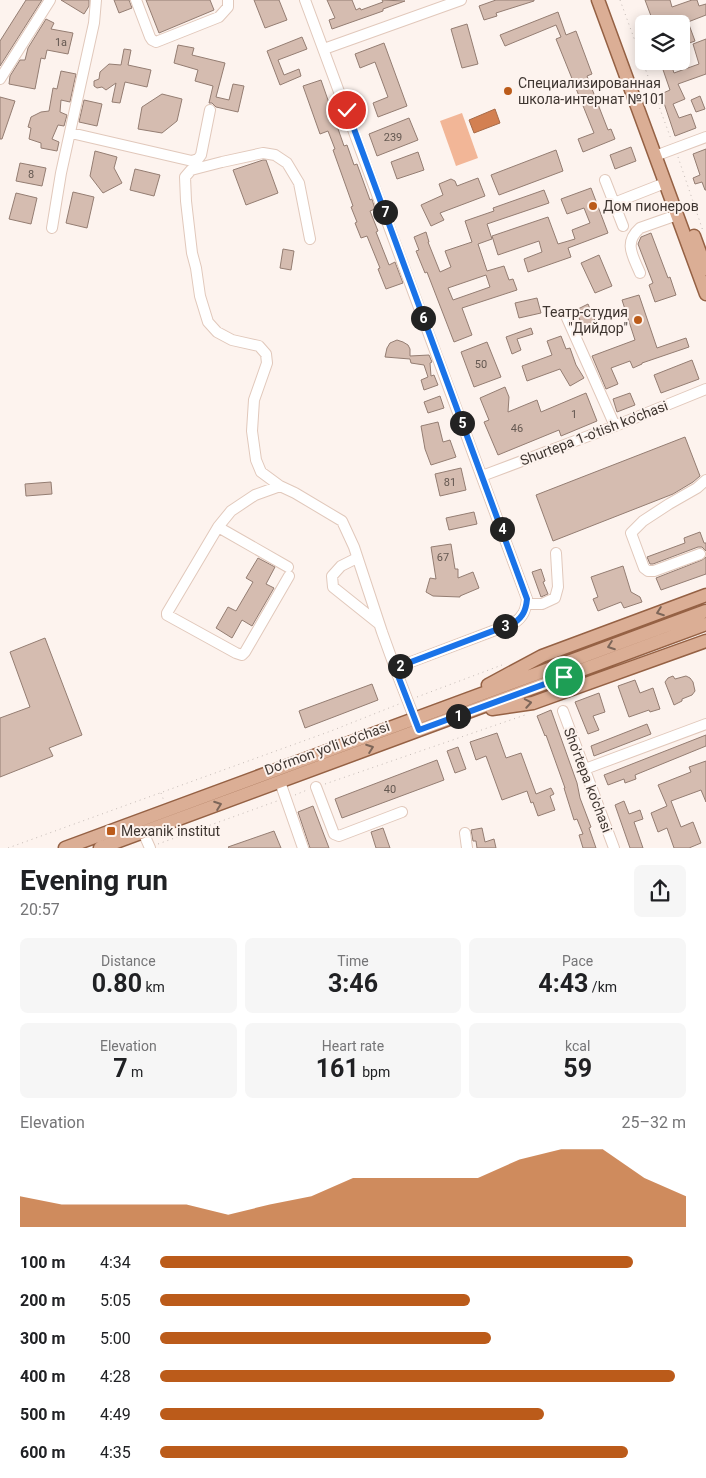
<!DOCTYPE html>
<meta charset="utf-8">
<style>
:root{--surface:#fff;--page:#f6f6f6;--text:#202124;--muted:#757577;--accent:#bb5b1a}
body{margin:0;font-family:Roboto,sans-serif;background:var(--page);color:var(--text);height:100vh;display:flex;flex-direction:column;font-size:19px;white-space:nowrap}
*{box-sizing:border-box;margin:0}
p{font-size:16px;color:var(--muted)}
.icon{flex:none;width:28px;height:28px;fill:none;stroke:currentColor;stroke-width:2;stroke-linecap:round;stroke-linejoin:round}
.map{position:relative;height:848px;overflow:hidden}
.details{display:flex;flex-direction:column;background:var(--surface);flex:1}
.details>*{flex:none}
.controls{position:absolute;left:635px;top:15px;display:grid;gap:10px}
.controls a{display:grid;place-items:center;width:55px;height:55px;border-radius:8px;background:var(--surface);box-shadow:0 2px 12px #0003;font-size:25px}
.pin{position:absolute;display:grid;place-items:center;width:42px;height:42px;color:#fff;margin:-21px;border:2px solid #fff;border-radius:50%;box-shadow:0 1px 5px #0007}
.km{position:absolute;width:25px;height:25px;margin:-12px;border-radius:50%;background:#222;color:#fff;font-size:14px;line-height:25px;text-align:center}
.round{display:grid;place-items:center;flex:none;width:52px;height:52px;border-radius:8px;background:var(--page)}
.head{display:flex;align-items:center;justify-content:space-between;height:85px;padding:0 20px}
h1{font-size:28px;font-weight:700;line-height:38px}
.figures{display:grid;grid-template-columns:repeat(3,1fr);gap:8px;height:85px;padding:5px 20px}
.figures div{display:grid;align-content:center;border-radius:8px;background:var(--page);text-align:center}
.figures b{font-size:25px;font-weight:700}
.figures small{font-size:14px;font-weight:400}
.figures p{font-size:14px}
.chart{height:140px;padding:10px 20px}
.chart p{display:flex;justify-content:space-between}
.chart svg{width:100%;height:90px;margin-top:5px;fill:var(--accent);opacity:.7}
ul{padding:0 20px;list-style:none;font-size:16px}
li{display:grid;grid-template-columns:80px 60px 1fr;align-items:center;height:38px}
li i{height:12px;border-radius:6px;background:var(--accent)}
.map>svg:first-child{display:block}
</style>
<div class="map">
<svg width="706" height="848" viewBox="0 0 706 848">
<rect width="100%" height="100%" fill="#fdf3ee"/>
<!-- green -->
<path fill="#f2b697" d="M462 113 478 158 456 166 440 121Z"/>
<!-- water -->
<path fill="#d38051" stroke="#a76a47" d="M495 109 500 123 474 133 469 120Z"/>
<!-- building -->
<path fill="#d5bcb0" stroke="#947d72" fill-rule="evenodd" d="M26 0H42L0 66V41Z
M61 0H89V6L84 14Z
M114 0H129L132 8 119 13Z
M146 0H210L214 10 159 33Z
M254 0H279L287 20 265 28Z
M327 0H352L356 10 360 8 361 10 383 2 382 0 405 1 383 9V11L332 29 329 20 335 18Z
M496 0H534V1L496 13 497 16 484 20 479 6Z
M645 0H670L672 7 692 0H697L699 6 706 4V15L688 22 695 41 681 46V19L668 24H654Z
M558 12 566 35 576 31 592 74 587 76 608 130 611 129 615 139 583 152 578 139 594 133 556 39 561 37 556 25 505 46 500 35Z
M46 19 54 23 51 29 73 33 68 54 47 50 45 59 41 58 35 89 9 84 10 76 20 60H25L28 48Z
M467 24 478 64 462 68 451 29Z
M302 37 307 49 278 60 284 75 299 69 301 76 280 85 267 51Z
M706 39V74L678 84 685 99 673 104 679 118 691 114 696 128 675 136 661 94 670 90 660 61H670L674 73 699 64 693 44Z
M384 43 407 106 378 117 373 103 388 97 375 62 360 68 355 54Z
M178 45 194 48 192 55 225 63 216 97 229 100 233 84 244 86 238 112 216 107 212 103H209L213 86 195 81 198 70 174 63Z
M124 49 131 50 128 65 151 70 147 87 125 82 120 103 112 102 116 83 106 90 102 87 97 88 94 86V81L99 79 100 72 109 64 121 65Z
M61 71 76 74 70 102 61 100 60 112 67 115 64 126 58 125 52 139 59 142 57 151 41 148V143L29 139 31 128 28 127 31 117 41 112 49 111 53 88 57 89Z
M321 80 344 146 347 145 354 165 357 164 370 200 372 199 375 209 370 211 378 231 376 232 389 265 395 262 403 283 386 289 378 269 380 268 367 236 361 238 355 223 357 222 351 207 353 206 333 150 335 149 328 131 320 134 303 86Z
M162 94 182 99 177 121 162 133 138 129 142 107Z
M700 96 705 109 696 112 691 100Z
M0 97 15 101 2 139H0Z
M84 100 102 104 97 126 79 122Z
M409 118 418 140 377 156 369 134Z
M631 147 636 161 615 169 610 155Z
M706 149V190H705L702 182 695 184 693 178 700 175 693 154Z
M556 150 563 171 499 195 491 175Z
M95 151 117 157 114 168 122 183 103 193 90 176Z
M418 152 424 170 397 179 391 162Z
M263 160H266L278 193 246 205 233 170Z
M20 163 46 168 42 186 16 181Z
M135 169 160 175 154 196 130 190Z
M478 178 485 196 440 213 444 220 431 226 421 205 443 195 439 184 451 179 455 181 457 186Z
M591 188 608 233 568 248 571 257 528 272 524 259 542 252 539 241 498 255 492 236 548 217 558 244 575 239 572 230 590 223 584 208 567 214 561 199Z
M544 190 549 203 487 224 492 239 478 244 487 271 504 266 509 280 513 279 517 290 462 308 472 335 454 342 427 272 425 273 416 251 419 250 414 237 426 232 429 242H428L440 272 451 267 445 251 472 242 465 221 494 211 493 208ZM486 275 490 287 453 300 448 288Z
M73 192 94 197 87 228 66 223Z
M16 193 37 198 31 224 9 219Z
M651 233 668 278 670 277 676 295 655 302 649 285 653 283 638 244 641 237Z
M283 249 294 251 291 270 280 268Z
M599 255 612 286 595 293 581 263Z
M639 295 657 348 686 338 689 347 642 363V364L633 368 630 361 611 368 618 384 606 389 592 356 635 340 622 300Z
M537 298 541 313 519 318 515 303Z
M588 304 596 323 583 328 576 310Z
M531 328 533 334 517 339 521 350 512 354 506 337Z
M561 336 566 349 570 348 576 365 584 378 570 386 560 369 527 381 522 366 552 355 547 341Z
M397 340 403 342 408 345 410 349V356L429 355 432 362 430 363 431 376 434 375 438 385 424 390 421 380 428 377 424 365 411 363 410 359 385 357 387 348 390 343Z
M487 342 501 377 474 387 461 352Z
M692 360 699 379 661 393 654 375Z
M505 387 509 397 508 412 537 400 541 412 586 393 597 421 561 436 559 430 498 455 484 422 489 420 480 398Z
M630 393 635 405 617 412 613 399Z
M440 396 444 408 428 413 424 402Z
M438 422 443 442 450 440 456 457 431 465 425 449 421 426Z
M685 437 700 476 693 482 673 494 553 541 536 495Z
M461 468 466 490 440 496 435 474Z
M51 482 52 494 26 496 25 484Z
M474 512 477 524 449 530 446 518Z
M700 532 704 543H706V551L702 547H698L653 564H650L647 557 685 543 684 538Z
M451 544 455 569H458V578L473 572 479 588 460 596V597L433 596 426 592 430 578 436 579 431 547Z
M706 557V574L661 590 656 578 702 560Z
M258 558 275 567 266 584 274 588 252 626 242 620 232 638 216 628 228 607 236 611 253 582 246 578Z
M623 566 631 592 640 597 642 602 624 608 621 602 598 611 593 599 598 597 591 577Z
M541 569 545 581 543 582 548 594 541 597 532 572Z
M45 638 82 735 49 748 53 756 0 777V718L30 707 10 652Z
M673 676 675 679 686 676 690 678 693 682 695 691 692 695 682 699V701L674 705 665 682 668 678Z
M635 680 640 693 653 688 660 709 650 712 649 710 629 717 618 686Z
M372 684 378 700 305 728 299 711Z
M599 693 605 712 593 716 599 730 588 734 575 702Z
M551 710 577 783 580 798 591 827 589 828 596 848H583L579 835 583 834 577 819 574 820 564 788H565L546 735 545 736 537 716Z
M647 724 651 734 594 756 591 746Z
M497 733 506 758 521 753 536 794 551 788 554 794 550 796 555 810 538 816 533 802 531 803 527 791 502 800 486 756 476 760 470 742Z
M706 735V746L635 775 636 779 625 783 624 779 608 785 604 775Z
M458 747 466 769 455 773 447 751Z
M437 760 444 780 342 818 335 799Z
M706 761V802L701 790 671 801 681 827 693 822 701 843 689 848H674L667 828 658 832 651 813 667 806 658 785 691 772 689 767Z
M624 801 629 814 640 810 643 819 634 822 643 848H630L615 805Z
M313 806 329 848H310L298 812Z
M383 828 390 848H376L371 832Z
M482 828 485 842 494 839 496 848H477L476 841H473L471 830Z
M274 831 281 848H229L228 847Z"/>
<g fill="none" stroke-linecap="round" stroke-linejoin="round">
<!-- minor casing -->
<g stroke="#e1c8bb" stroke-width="12">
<path id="minor" d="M136 0 150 37 152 40 156 42 219 17 228 7V0
M305 0 527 599C526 610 523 617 514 623L395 668 417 725
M324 49 461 0
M0 79 50 0
M71 133 192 161 198 159 201 155 210 110
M655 156 706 137
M605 180 614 203 665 183
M614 203 623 226
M52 228 61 173 94 23 96 0
M640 273C633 256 623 243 640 228L677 215
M567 318 615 426
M482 476 615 426 706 389
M280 486 261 472 256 460 252 431 254 400 267 363 266 354 259 346 232 340 217 332 208 322 200 296 196 268 192 253 186 201 185 177 191 170 222 162 263 153 275 155 287 163 299 183 310 239
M218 527 288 567
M700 554 654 571H648L644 568 631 533 643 521 669 504 697 488 706 480
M357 558 341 566 332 576 333 587 378 623
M289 576 245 652 242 655 236 653 167 615V613L218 527 231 511 255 495 280 486 295 493 342 521 354 547 382 632 395 668
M527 604H542L555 598 558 587 556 553
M563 711 614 848
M585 769 706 724
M280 782 303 848
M316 787 334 834 339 836 402 812
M143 832 150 848
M465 833 467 848"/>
</g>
<!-- major casing -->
<g stroke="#956144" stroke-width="15">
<path id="major" d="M598 0 706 294
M694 236 706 269
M488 685 542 656 706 595
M492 709 533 703 706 641
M65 848 706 611
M100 848 706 624"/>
</g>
<!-- path -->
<path stroke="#c4bab5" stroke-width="1" stroke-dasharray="1 4" stroke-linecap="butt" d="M620 0 671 139
M678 157 703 231
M417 697 502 665
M325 784 525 715
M161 793 164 801
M295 795 307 790
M158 844 277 801
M8 848 331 731 399 704"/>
<!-- minor -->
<use href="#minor" stroke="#fff" stroke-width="10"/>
<!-- major -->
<use href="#major" stroke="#dbae95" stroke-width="12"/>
</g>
<!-- one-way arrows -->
<defs><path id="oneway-chevron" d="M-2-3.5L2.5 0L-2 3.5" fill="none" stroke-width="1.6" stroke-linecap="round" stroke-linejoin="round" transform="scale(1.25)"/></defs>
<g stroke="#7d6659">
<use href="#oneway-chevron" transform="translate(660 612) rotate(160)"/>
<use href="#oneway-chevron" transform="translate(611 646) rotate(160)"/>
<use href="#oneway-chevron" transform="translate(528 703) rotate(-10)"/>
<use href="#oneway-chevron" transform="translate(370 748) rotate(-20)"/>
<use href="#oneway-chevron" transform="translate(218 805) rotate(-20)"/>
</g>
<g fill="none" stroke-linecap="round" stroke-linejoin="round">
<!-- route casing -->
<g stroke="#fff" stroke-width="10">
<path id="route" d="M347 110 527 599C526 610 523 617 514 623L395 668 419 730 564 677"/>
</g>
<!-- route -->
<use href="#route" stroke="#1a73e8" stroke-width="6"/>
</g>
<!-- markers -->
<g fill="#bb5b1a" stroke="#fdf3ee" stroke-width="2">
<circle cx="508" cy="91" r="5"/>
<circle cx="593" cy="206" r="5"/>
<circle cx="638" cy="320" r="5"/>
<rect x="106" y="826" width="10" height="10" rx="2.5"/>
</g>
<g text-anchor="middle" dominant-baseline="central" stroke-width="4" stroke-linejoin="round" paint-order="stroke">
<!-- number labels -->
<g font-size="11" fill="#645851">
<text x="61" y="42">1a</text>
<text x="393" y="137">239</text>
<text x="31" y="174">8</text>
<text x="481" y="364">50</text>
<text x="574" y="414">1</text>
<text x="517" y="428">46</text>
<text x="450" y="482">81</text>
<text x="443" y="557">67</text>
<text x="390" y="789">40</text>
</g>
<!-- poi labels -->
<g font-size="14" fill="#3f3631" stroke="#fdf3ee" text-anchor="start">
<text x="518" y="83">Специализированная<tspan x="518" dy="16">школа-интернат №101</tspan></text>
<text x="603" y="206">Дом пионеров</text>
<text x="628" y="312" text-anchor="end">Театр-студия<tspan x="628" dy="16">"Дийдор"</tspan></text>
<text x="121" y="831">Mexanik institut</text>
</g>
<!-- street labels -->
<g font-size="14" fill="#3f3631" stroke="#fdf3ee">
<text transform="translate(594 433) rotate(-21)">Shurtepa 1-o'tish ko'chasi</text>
<text transform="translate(327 748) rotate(-20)">Do‘rmon yo‘li ko‘chasi</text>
<text transform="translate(588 780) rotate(69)">Sho'rtepa ko'chasi</text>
</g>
</g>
</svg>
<div class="controls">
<a><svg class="icon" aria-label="layers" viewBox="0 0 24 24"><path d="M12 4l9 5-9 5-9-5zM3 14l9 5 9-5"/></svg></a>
</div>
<div class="pin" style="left:564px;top:677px;background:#1e9e55"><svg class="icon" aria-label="arrive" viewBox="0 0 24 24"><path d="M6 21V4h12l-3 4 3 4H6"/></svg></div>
<div class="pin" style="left:347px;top:110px;background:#d93025"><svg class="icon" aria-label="check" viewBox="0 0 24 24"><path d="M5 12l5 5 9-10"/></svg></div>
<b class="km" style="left:458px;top:716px">1</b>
<b class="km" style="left:400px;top:666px">2</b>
<b class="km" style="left:505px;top:626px">3</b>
<b class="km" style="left:502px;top:529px">4</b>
<b class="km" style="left:462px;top:423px">5</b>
<b class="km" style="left:423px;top:318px">6</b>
<b class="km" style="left:385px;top:212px">7</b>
</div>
<section class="details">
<div class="head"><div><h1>Evening run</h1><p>20:57</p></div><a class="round"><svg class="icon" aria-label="share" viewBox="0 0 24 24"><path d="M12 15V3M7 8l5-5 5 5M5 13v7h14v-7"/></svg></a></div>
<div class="figures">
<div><p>Distance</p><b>0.80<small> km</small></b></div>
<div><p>Time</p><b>3:46</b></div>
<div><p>Pace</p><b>4:43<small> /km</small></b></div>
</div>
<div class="figures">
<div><p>Elevation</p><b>7<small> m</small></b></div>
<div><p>Heart rate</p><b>161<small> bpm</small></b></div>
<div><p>kcal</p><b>59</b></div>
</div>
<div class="chart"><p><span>Elevation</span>25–32 m</p>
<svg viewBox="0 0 160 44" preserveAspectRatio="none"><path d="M0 44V29L10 33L20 33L30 33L40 33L50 38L60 33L70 29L80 20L90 20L100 20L110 20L120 11L130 6L140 6L150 20L160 29V44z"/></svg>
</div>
<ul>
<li><b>100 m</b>4:34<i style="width:90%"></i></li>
<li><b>200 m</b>5:05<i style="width:59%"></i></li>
<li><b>300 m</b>5:00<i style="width:63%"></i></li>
<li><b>400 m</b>4:28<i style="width:98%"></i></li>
<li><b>500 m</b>4:49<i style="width:73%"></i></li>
<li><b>600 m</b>4:35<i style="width:89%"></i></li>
</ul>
</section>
